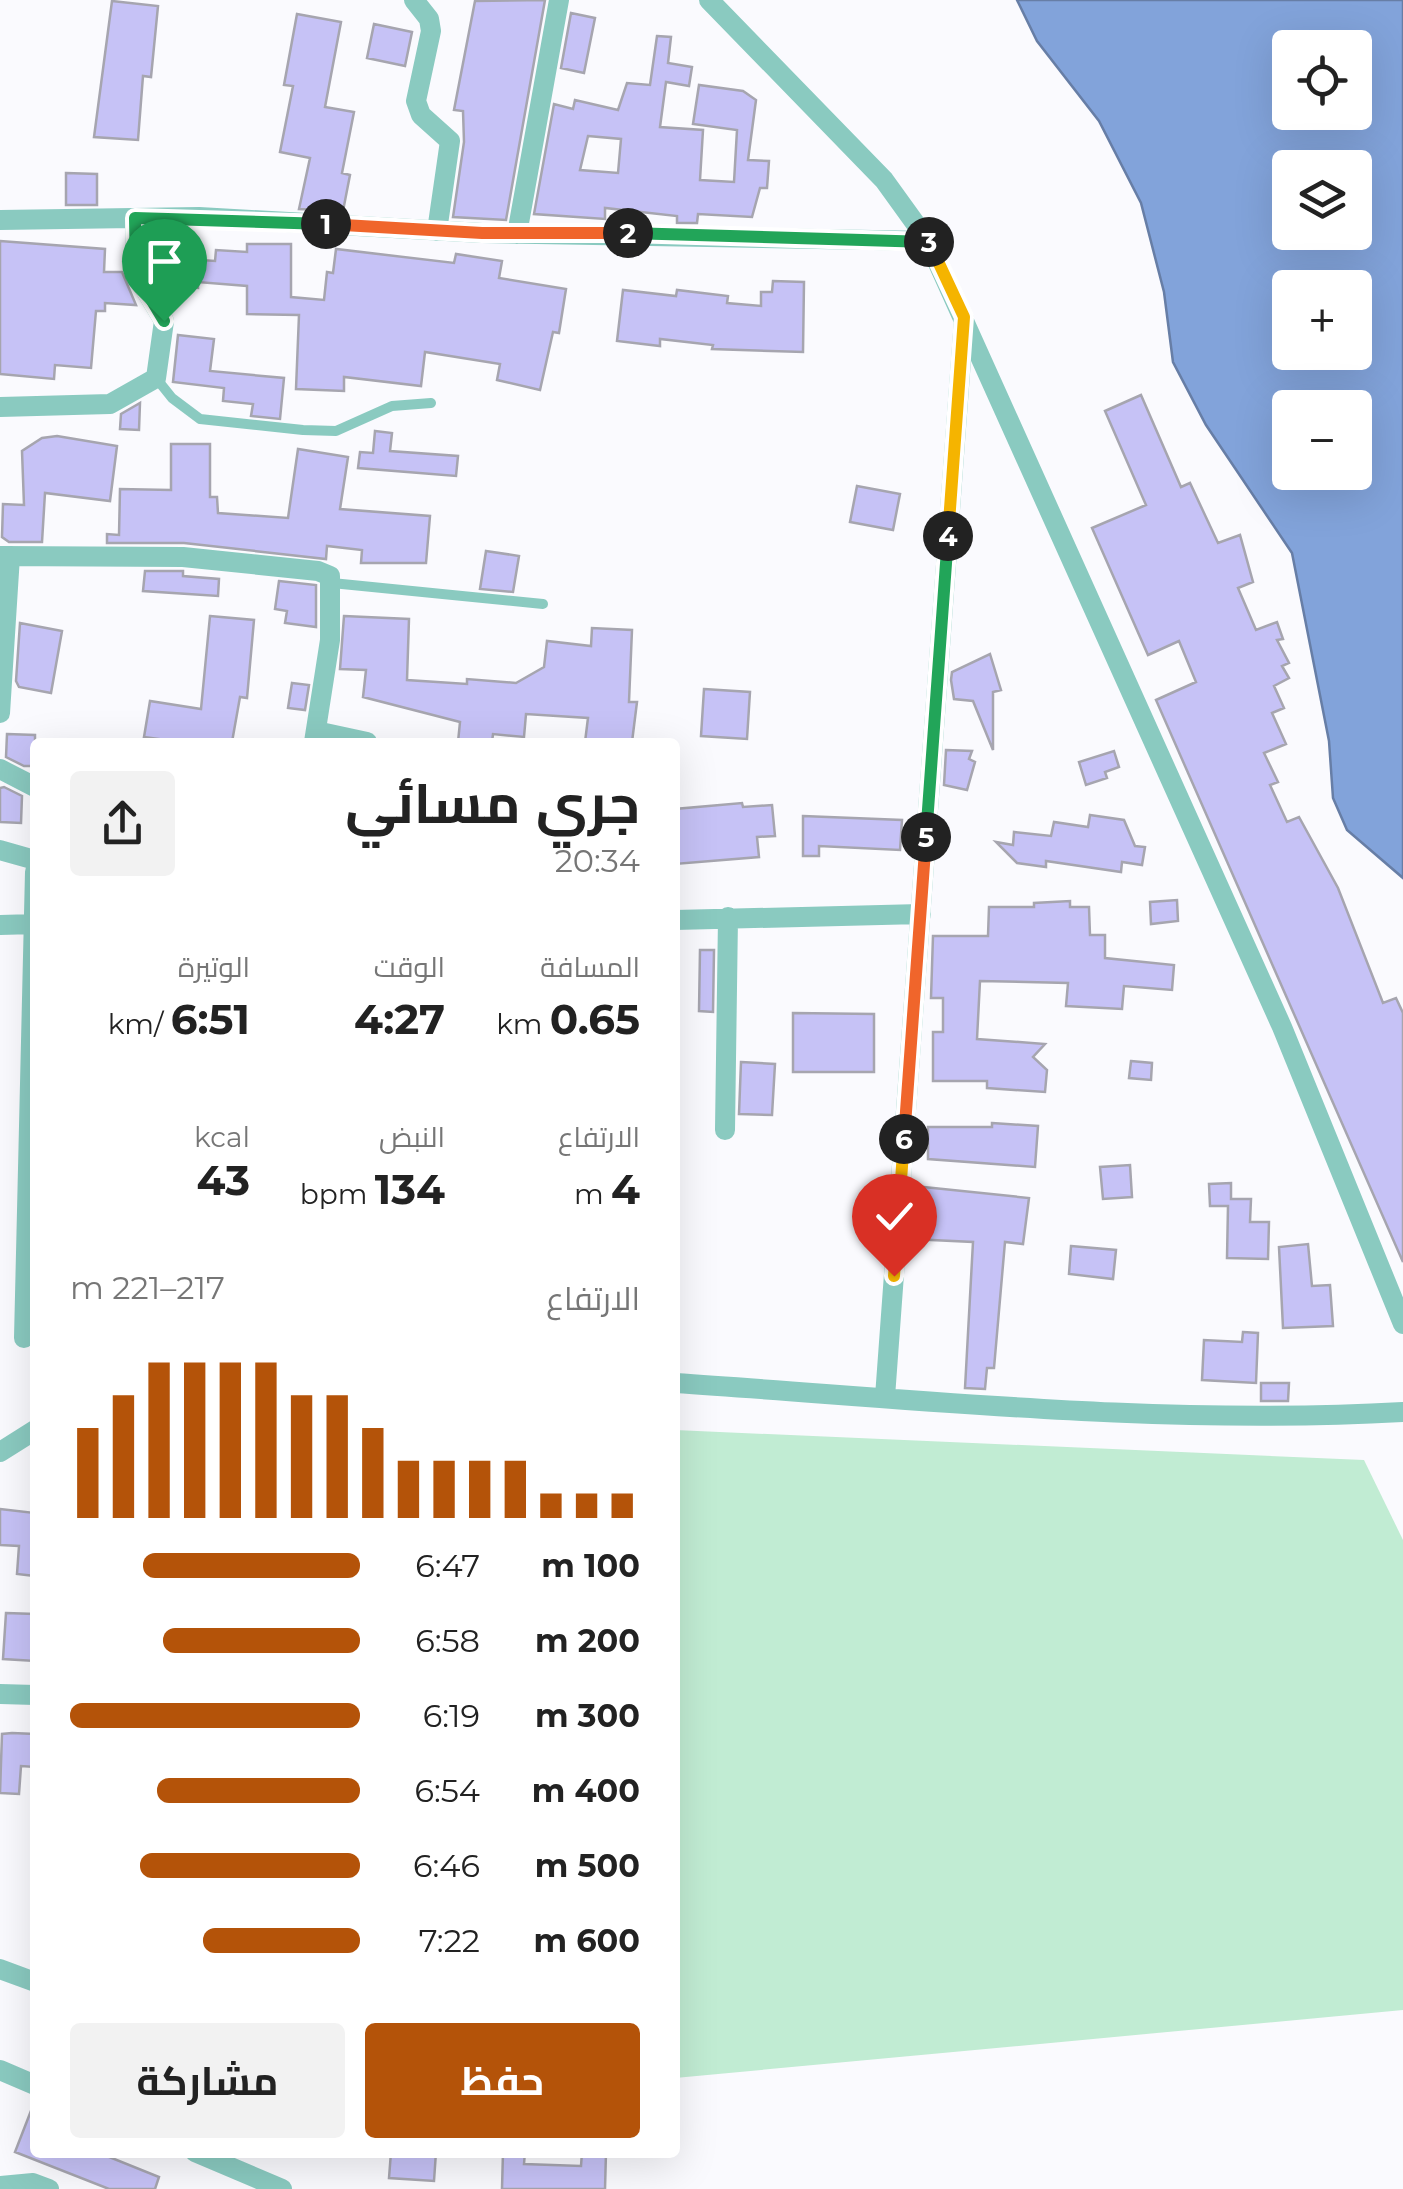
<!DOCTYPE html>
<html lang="ar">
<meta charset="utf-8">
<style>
:root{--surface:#fff;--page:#f2f2f2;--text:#222;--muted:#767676;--accent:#b45309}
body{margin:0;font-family:Montserrat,Cairo,sans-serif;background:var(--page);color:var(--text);direction:rtl;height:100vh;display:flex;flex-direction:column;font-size:38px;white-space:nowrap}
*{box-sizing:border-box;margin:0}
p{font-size:32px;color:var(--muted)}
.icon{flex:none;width:55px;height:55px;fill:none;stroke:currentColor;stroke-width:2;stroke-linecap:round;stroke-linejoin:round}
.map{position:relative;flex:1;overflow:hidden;direction:ltr}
.panel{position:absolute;left:30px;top:738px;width:650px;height:1420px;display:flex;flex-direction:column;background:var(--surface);border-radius:10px;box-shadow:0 10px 40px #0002;direction:rtl}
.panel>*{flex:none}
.tools{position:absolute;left:1272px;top:30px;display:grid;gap:20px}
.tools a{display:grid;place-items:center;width:100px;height:100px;border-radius:10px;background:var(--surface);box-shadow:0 10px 40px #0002;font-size:50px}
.pin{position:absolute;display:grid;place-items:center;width:85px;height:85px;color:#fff;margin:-102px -42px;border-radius:50% 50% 50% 0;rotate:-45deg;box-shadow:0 0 10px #0007}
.pin .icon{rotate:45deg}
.km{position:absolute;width:50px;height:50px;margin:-25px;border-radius:50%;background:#222;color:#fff;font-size:28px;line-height:50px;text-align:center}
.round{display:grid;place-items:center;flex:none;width:105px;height:105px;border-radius:10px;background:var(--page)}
.overview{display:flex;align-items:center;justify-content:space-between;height:170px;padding:0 40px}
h1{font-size:55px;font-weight:700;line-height:75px}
.metrics{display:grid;grid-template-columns:repeat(3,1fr);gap:15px;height:170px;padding:10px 40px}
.metrics div{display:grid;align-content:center}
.metrics b{font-size:42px;font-weight:700}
.metrics small{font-size:28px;font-weight:400}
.metrics p{font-size:28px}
.chart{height:280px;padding:20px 40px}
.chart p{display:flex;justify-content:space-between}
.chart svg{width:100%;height:180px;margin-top:10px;stroke:var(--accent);stroke-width:6}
.action{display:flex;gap:20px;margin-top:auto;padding:20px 40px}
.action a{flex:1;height:115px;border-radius:10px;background:var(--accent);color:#fff;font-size:40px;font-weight:700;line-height:115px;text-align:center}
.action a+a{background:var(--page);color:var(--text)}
ul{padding:0 40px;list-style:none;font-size:32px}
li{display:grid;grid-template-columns:160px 120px 1fr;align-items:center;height:75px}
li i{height:25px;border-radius:12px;background:var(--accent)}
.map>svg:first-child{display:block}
</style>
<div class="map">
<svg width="1403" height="2189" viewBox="0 0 1403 2189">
<rect width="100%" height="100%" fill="#fafafe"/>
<!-- green -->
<path fill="#c1ecd3" d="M675 1430 1364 1460 1403 1540V2010L675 2078Z"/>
<!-- water -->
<path fill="#82a3da" stroke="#677ea6" stroke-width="2.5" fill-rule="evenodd" d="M1017 0H1403V878L1347 830 1333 798 1329 741 1292 553 1206 425 1173 362 1164 292 1141 203 1099 121 1037 41ZM1290 48H1355V112H1290ZM1290 168H1355V232H1290ZM1290 288H1355V352H1290ZM1290 408H1355V472H1290Z"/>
<!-- building -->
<path fill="#c6c2f6" stroke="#a6a5af" stroke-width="2.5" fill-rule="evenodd" d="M545 0 506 220 453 217 464 142 463 111 454 110 475 1Z
M112 1 158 6 151 77 143 76 138 140 94 137Z
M571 13 595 18 584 73 561 68Z
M297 14 341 22 325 107 354 112 342 173 350 175 343 211 299 209 310 158 280 152 293 86 284 85Z
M374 24 412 32 405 66 367 58Z
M657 36 671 37 668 63 692 67 689 86 666 82 660 127 703 130 700 180 734 182 737 130 693 124 699 85 743 91 756 100 748 160 769 161 767 188H760L752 217 698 214 697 223H677V216L605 208V219L534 214 554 104 573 109 575 100 618 110 627 83 650 85ZM588 136 621 139 618 173 580 170Z
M66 173 97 174V205H66Z
M0 241 105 249 104 272H122L136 305 105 303V311H96L91 368 55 365 54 379 0 374Z
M247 244H291V297L324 300 327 272 333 273 336 249 454 263 456 254 502 261 499 278 566 289 559 333 553 332 540 390 497 380 500 364 425 352 421 386 344 377V391L296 389 299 315 247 314V286L198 282V288L175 286V296H165L150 271H186L187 259 215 261 216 250 247 252Z
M773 281 804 282 803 352 712 349 713 345 660 339V346L617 341 623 290 676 296 677 290 728 296 727 303 761 306V292H772Z
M178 335 214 339 210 371 284 378 280 419 251 416 253 404 223 401 224 388 173 382Z
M1141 395 1181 487 1190 483 1218 543 1240 535 1253 582 1238 588 1256 630 1277 622 1283 639 1277 640 1289 663 1282 666 1289 678 1274 686 1284 708 1272 713 1286 744 1264 753 1278 782 1270 785 1287 822 1299 817 1338 888 1383 1003 1396 998 1403 1013V1262L1156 700 1196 682 1179 641 1148 655 1092 528 1146 505 1105 411Z
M140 403 139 430 120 429 121 414Z
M375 431 392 433 390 451 458 456 456 476 358 468 360 452 373 453Z
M57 436 117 446 110 501 45 493 42 542H9L2 537 3 504 24 505 22 451 42 438Z
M171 444H210V497H217L218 513 288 518 298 449 348 457 340 509 430 516 426 563H361L362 550 327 546 326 559 184 543H107V534L119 535 120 489 171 490Z
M857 486 900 494 893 530 850 522Z
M486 551 519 556 513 592 480 589Z
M145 571H183V576L219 579 218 596 143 591Z
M279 581 316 585V627L285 623 287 611 275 609Z
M210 616 254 620 247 698 240 697 232 742H180L144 737 150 701 201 709Z
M344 616 409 619 407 680 467 684V679L516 683 544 667 547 641 591 646 592 628 632 630 629 702H637L632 742H585L588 718 526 714 524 737 493 734 492 742H458L460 722 363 697 366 670 340 669Z
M20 623 62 631 51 693 19 687 16 681Z
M990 654 1001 690 993 692V750L973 701 954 699 951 680 952 672Z
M292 683 309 685 305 710 288 708Z
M704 689 750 692 747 739 701 736Z
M7 734 35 735V766H24L6 757Z
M946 750 972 751 969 759 975 762 967 790 944 785Z
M1114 751 1119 767 1105 772 1107 778 1086 785 1079 762Z
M4 787 22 796 21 823 0 822V788Z
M742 803 743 807 772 805 775 836 757 837 759 857 675 864V809Z
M1090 815 1124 820 1135 846 1145 847 1142 865 1122 862 1121 872 1046 861V867L1017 863 996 842 1013 845 1014 832 1051 836 1054 822 1088 827Z
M803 816 902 820 900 850 819 846V856H803Z
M1177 900 1178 921 1151 924 1150 902Z
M1070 901V907H1089L1090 935H1105V958L1174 965 1172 990 1124 986 1122 1009 1066 1006 1068 983 980 981 977 1039 1045 1044 1033 1057 1047 1070 1045 1092 987 1088V1081H933V1032H943V998H931L933 936H988L989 907H1034V903Z
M700 950H714L713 1012 699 1011Z
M793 1013 874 1014V1072H793Z
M1131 1061 1152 1063 1151 1080 1129 1078Z
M741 1062 775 1064 772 1115 739 1114Z
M992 1123 1038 1126 1035 1167 928 1159V1127H992Z
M1130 1165 1132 1197 1103 1199 1100 1167Z
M1231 1183V1199H1251L1250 1222H1269L1268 1259 1227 1258 1228 1206H1210L1209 1184Z
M914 1186 1029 1198 1023 1244 1005 1242 994 1368H987L985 1389 965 1388 973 1242 911 1239Z
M1308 1244 1312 1286 1330 1285 1333 1326 1283 1328 1279 1247Z
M1071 1246 1116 1250 1113 1279 1069 1274Z
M1243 1332 1258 1333 1256 1383 1202 1380 1204 1340 1242 1342Z
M1261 1383H1289L1288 1401H1261Z
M0 1509 35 1513V1576L17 1574 19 1546 0 1545Z
M6 1613 35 1614V1661L3 1659Z
M12 1733 35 1734V1767L21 1766 19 1794 0 1793 2 1734Z
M34 2103 35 2152H97L159 2177 155 2189H109L15 2152Z
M391 2152H436L434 2181 389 2178Z
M503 2152H525L524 2164 581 2166 582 2152H606L605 2189H502Z"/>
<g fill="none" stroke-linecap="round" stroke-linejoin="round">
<!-- service -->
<path stroke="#8acac0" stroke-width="10" d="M156 378 172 398 200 419 303 430 336 431 392 406 431 403
M332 583 543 604"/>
<!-- minor -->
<path stroke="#8acac0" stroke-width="20" d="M414 0 429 19 431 31 416 101 421 115 450 141 437 231
M709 0 884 180 928 241 1282 1027 1403 1324
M0 220 199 217 482 233 928 241
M517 234 559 0
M0 407 110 404 156 378 164 321 136 274 135 218
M0 556 183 557 318 571 330 576V640L314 742
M0 713 10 556
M316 731 367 742
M0 769 35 787
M0 850 35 860
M675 920 921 914
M0 925 35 924
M725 1130 728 917
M24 1338 35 872
M675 1383C916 1399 1161 1426 1403 1412
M885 1397 964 319
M0 1452 35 1430
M0 1694 35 1695
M0 1969 35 1982
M0 2070 35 2085
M195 2152 282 2189
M0 2186 33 2183 49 2189"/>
</g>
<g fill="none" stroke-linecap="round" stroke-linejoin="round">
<!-- split-1 casing -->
<g stroke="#fff" stroke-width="20">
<path id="split-1" d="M164 321 136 274 135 218 326 224"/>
</g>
<!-- split-2 casing -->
<g stroke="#fff" stroke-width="20">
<path id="split-2" d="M326 224 482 233H628"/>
</g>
<!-- split-3 casing -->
<g stroke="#fff" stroke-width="20">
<path id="split-3" d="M628 233 929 242"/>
</g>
<!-- split-4 casing -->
<g stroke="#fff" stroke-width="20">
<path id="split-4" d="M929 242 964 317 948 536"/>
</g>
<!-- split-5 casing -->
<g stroke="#fff" stroke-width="20">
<path id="split-5" d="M926 837 948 536"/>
</g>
<!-- split-6 casing -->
<g stroke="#fff" stroke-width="20">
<path id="split-6" d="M904 1139 926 837"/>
</g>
<!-- split-7 casing -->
<g stroke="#fff" stroke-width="20">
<path id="split-7" d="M894 1276 904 1139"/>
</g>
<!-- split-1 -->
<use href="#split-1" stroke="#22a559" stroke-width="12"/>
<!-- split-2 -->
<use href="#split-2" stroke="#f0652b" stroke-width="12"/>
<!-- split-3 -->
<use href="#split-3" stroke="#22a559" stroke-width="12"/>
<!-- split-4 -->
<use href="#split-4" stroke="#f5b400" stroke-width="12"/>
<!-- split-5 -->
<use href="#split-5" stroke="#22a559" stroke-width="12"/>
<!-- split-6 -->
<use href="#split-6" stroke="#f0652b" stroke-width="12"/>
<!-- split-7 -->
<use href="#split-7" stroke="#f5b400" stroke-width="12"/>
</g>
</svg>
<div class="tools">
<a><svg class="icon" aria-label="locate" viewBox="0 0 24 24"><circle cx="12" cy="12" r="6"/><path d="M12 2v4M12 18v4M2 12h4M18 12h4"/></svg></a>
<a><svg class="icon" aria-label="layers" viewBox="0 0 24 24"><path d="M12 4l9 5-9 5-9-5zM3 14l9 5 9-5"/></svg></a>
<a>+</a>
<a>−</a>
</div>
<div class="pin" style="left:164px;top:321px;background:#1e9e55"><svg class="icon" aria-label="arrive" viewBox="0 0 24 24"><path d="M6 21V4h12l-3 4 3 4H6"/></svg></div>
<div class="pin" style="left:894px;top:1276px;background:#d93025"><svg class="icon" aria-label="check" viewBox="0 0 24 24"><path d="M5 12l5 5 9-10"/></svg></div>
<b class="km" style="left:326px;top:224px">1</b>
<b class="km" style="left:628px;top:233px">2</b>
<b class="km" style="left:929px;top:242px">3</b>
<b class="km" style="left:948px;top:536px">4</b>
<b class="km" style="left:926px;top:837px">5</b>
<b class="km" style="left:904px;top:1139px">6</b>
<section class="panel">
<div class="overview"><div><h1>جري مسائي</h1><p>20:34</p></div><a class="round"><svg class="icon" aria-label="share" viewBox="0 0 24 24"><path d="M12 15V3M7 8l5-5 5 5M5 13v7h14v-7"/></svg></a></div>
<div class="metrics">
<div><p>المسافة</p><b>0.65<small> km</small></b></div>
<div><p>الوقت</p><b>4:27</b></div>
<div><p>الوتيرة</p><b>6:51<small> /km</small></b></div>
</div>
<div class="metrics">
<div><p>الارتفاع</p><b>4<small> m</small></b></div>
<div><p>النبض</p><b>134<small> bpm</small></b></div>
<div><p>kcal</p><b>43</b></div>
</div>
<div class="chart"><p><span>الارتفاع</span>217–221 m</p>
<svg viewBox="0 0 160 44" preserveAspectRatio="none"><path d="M5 44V22M15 44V14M25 44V6M35 44V6M45 44V6M55 44V6M65 44V14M75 44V14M85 44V22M95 44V30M105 44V30M115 44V30M125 44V30M135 44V38M145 44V38M155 44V38"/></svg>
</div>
<ul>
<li><b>100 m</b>6:47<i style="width:75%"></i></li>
<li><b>200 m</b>6:58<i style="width:68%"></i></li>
<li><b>300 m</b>6:19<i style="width:100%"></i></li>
<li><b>400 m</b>6:54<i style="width:70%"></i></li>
<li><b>500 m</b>6:46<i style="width:76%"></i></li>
<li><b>600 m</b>7:22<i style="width:54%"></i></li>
</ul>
<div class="action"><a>حفظ</a><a>مشاركة</a></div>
</section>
</div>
